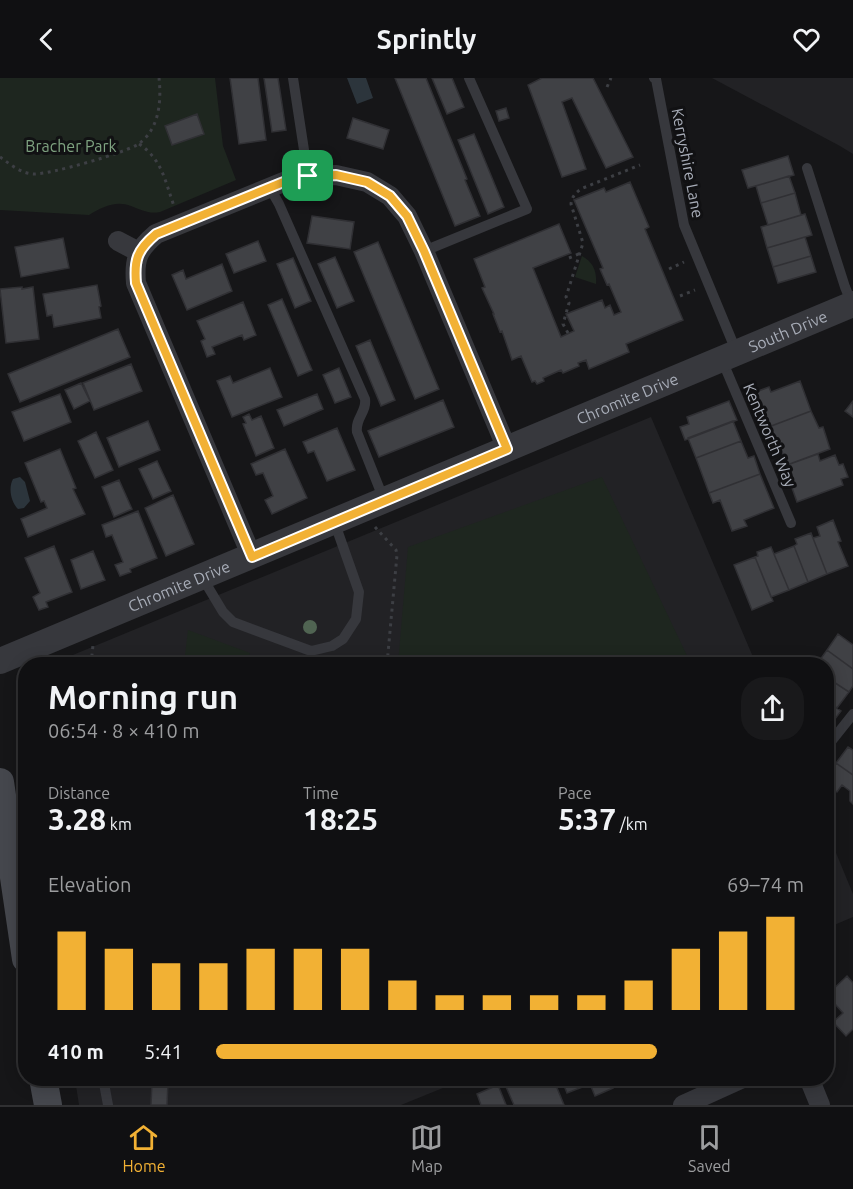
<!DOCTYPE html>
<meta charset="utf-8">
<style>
:root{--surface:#101012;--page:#19191b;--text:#f1f3f6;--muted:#9c9d9f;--line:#303032;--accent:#f2b134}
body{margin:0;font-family:Ubuntu,sans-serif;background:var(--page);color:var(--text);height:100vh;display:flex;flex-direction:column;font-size:22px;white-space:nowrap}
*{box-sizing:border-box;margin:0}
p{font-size:20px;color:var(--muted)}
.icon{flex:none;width:33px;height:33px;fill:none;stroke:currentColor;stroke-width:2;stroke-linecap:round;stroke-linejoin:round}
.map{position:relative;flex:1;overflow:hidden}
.drawer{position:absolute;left:18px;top:579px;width:816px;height:429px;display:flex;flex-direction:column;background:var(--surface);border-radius:24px;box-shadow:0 3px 15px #0003,0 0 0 2px var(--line)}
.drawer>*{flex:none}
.pin{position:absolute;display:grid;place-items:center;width:51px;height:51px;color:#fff;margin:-26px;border-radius:12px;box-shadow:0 3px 9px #0006}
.round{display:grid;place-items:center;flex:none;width:63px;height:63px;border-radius:24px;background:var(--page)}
.headline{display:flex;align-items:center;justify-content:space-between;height:102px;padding:0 30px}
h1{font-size:33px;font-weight:700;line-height:45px}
.stats{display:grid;grid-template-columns:repeat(3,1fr);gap:9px;height:102px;padding:6px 30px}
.stats div{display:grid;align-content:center}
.stats b{font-size:30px;font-weight:700}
.stats small{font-size:16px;font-weight:400}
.stats p{font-size:16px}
.chart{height:168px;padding:12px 30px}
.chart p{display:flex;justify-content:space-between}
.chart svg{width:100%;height:108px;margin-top:6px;stroke:var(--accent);stroke-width:6}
ul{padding:0 30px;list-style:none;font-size:20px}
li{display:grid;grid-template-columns:96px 72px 1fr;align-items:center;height:45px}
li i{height:15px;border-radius:8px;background:var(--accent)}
header{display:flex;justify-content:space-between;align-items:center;height:78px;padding:0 30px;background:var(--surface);font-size:27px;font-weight:700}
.menu{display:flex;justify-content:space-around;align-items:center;height:84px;border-top:2px solid var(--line);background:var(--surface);font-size:16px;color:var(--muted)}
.menu a{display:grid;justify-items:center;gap:3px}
.menu .current{color:var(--accent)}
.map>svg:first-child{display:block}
</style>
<header><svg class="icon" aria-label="back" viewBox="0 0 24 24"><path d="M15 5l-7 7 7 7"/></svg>Sprintly<svg class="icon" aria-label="heart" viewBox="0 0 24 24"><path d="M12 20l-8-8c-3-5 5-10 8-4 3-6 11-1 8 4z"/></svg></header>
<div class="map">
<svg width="853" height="1027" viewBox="0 0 853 1027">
<rect width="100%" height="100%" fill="#161618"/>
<!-- built -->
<path fill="#222225" d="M712 0H853V76L840 68Z
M651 339 756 586H51Z
M827 753 853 816V839L827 850Z
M75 1001H465L401 1027H79Z"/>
<!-- green -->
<path fill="#1e261f" d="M0 0H215L223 68 236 102 160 134C148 136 142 132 131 128 116 122 102 129 89 137L0 132Z
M582 178C593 184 597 193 596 206L575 199Z
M602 399 691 586H398L408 469Z
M188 552 250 575 247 586H184Z"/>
<!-- water -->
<path fill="#2c353c" d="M347 0H366L373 20 357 26Z
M20 399 25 404 30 423 24 430 18 431C11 424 8 410 13 401Z"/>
<!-- building -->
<path fill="#404145" stroke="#303034" stroke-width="1.5" d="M230 0H258L266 62 239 66Z
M264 0H278L286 52 272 54Z
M395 0H426L467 101 465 102 480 138 455 148Z
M432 0H452L464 29 447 36Z
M542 0H593L633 79 606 90 572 20 562 24 586 91 562 99 528 7Z
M506 30 509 40 499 43 496 33Z
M197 36 204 56 172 67 165 48Z
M353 40 389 52 383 71 347 60Z
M474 56 504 129 488 136 458 62Z
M788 78 794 97 748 110 742 92Z
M789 98 795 115 761 125 756 108Z
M630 104 649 149 645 151 683 242 626 266 629 274 589 291 586 282 578 285 579 288 563 295 561 292 543 300 544 303 537 306 535 303 532 304 521 278 512 282 502 253 500 254 493 236H494L482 210 485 209 474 181 559 146 571 175 533 190 561 259 574 253 566 236 602 222 605 230 610 227 614 237 621 234 609 206 607 207 600 191 603 190 574 122 604 110 606 114Z
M795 115 801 137 768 147 761 125Z
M805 136 812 157 767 170 761 149Z
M312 138 354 144 350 171 307 165Z
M805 159 811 178 773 189 767 170Z
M63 160 69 190 21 199 15 169Z
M258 163 266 183 234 195 226 176Z
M378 164 439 311 415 321 354 174Z
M811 178 816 194 778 205 773 189Z
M335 179 354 223 337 230 318 186Z
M293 180 311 223 295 230 277 186Z
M222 186 232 213 187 232 172 197 183 192 186 201Z
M97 207 101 228 99 229 101 240 54 249 52 237 47 238 43 216Z
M22 209V211L33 209 39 261 6 265 0 211Z
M282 221 312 292 298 298 268 227Z
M243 224 256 257 244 262 242 257 212 269 215 276 207 279 201 263 205 261 197 243Z
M118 251 130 279 20 324 8 296Z
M370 262 395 322 381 328 356 268Z
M131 286 142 313 94 332 83 305Z
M270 290 282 319 232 339 217 303 230 298 233 305Z
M339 290 351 319 335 325 323 297Z
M800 303 811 333 766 350 753 315 769 309 771 314Z
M81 305 90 323 74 331 65 312Z
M60 316 71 344 24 363 12 334Z
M317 316 323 331 284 348 277 332Z
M443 322 454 349 379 379 368 353Z
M729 323 737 342 685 362 680 349 689 346 687 339Z
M853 323V339L845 333Z
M811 333 819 350 823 349 830 371 787 387 780 368 774 371 766 350Z
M249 336 252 342 261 338 274 370 256 378 243 346 246 345 243 339Z
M148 343 160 372 119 389 107 360Z
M733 343 741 363 696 380 688 360Z
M337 350 355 392 327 403 314 373 308 375 303 364Z
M96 354 113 392 95 400 78 363Z
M741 363 748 380 754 378 760 396 709 415 696 380Z
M60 371 76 410 73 411 85 436 28 459 21 441 47 430 44 423 41 424 25 385Z
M285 371 307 420 272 436 265 422 273 418 263 395 256 397 251 386Z
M818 376 820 383 835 377 839 387 843 386 848 399 841 401 843 407 797 424 791 407 794 406 787 387Z
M157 383 171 413 153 421 139 391Z
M760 396 774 430 744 442 747 448 732 453 720 422 713 425 709 415Z
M119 402 132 431 114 439 102 409Z
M173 417 194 466 166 478 145 430Z
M138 433 157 480 130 491 131 494 120 498 115 487 123 484 112 457 106 459 102 447Z
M833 442 841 463 838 464 848 488 827 496 813 460 820 458 817 449Z
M811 455 827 496 808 504 794 468 797 466 795 461Z
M54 468 72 514 46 524 48 529 39 532 33 519 40 515 25 480Z
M794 468 808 504 789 512 774 476Z
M771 469 789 512 771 519 755 479 758 478 757 474Z
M93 473 105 502 81 511 71 482Z
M755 479 773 523 752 532 734 487Z
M838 556 853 567V591L827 572Z
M827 572 853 591V608L849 614 826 599V586H817Z
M826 599 849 614 837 630 826 623Z
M826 623 841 633 829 649 826 647Z
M848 669 853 672V697L836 685Z
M836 685 853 697V726L850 723V713L842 707 837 714 826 706V698Z
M847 898 853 905V951L846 958 833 944 843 935 827 917Z
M174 1000H195V1004L174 1003Z
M506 1000H531L534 1008 542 1005 540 1000H553L564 1027H514L503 1002Z
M561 1000H609L613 1010 595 1018 590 1006 567 1015Z
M614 1000H639L618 1009Z
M152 1004 168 1005 167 1027H151Z
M498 1007 506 1027H481L477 1016Z"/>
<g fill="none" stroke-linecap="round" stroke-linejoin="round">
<!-- path -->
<path stroke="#3d3f44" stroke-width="3" stroke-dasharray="3 4.5" stroke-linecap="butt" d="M607 9 611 0
M139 66C162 81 165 103 174 128
M0 79C10 86 20 95 33 96 48 97 129 74 140 65 143 62 148 58 150 54 160 39 161 18 159 0
M569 180 581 175
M669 191 684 184
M680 218 695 212
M568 255 563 246 569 225 566 219 583 165 571 126C572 118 576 114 583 110L640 87
M375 449 396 472 397 477 387 586
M91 586 93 567"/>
<!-- service -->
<path stroke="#37383d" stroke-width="10" d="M293 0 308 98
M654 0 656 1 684 147 737 275
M807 90 845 209 852 226
M270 110 279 126 365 321C367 334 355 340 357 354L384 422
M424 173 527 131 469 0
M722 282 791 445
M202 499 223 534 233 544 311 573 332 568 343 561 356 541 359 514 334 443
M826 670 853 636
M103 1000 108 1027"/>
<!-- minor -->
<path stroke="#37383d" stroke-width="20" d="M118 163 139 174
M252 479 136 205C134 182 137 172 156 156L286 103 308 98 336 97 367 104 390 118 407 138 424 173 507 371
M809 1000 820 1027
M683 1027 743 1000"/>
<!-- tertiary -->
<path stroke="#37383d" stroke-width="26" id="s1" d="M0 583 853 226"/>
<!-- secondary -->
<path stroke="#45474d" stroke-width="28" d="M0 704 26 881
M43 1000 48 1027"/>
</g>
<!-- trees -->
<circle fill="#506452" cx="310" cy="549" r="7"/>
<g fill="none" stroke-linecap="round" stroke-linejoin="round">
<!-- route casing -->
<g stroke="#fff" stroke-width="12">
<path id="route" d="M336 97 367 104 390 118 407 138 424 173 507 371 252 479 136 205C134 182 137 172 156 156L286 103 308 98Z"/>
</g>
<!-- route -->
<use href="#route" stroke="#f2b134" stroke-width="8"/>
</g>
<g text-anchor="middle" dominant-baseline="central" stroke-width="6" stroke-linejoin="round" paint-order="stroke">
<!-- park labels -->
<g font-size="16" fill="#7fa381" stroke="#111113">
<text x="71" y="68">Bracher Park</text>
</g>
<!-- street labels -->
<g font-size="16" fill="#a8adb8" stroke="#111113">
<text transform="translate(688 85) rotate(79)">Kerryshire Lane</text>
<text stroke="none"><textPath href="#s1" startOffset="854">South Drive</textPath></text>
<text stroke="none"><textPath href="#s1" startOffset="680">Chromite Drive</textPath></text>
<text transform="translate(770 357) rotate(67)">Kentworth Way</text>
<text stroke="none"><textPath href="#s1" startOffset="194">Chromite Drive</textPath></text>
</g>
</g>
</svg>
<div class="pin" style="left:308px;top:98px;background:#1e9e55"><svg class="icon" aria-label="arrive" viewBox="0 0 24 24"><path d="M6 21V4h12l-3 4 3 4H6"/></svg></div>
<section class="drawer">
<div class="headline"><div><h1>Morning run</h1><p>06:54 · 8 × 410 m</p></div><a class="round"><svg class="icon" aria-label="share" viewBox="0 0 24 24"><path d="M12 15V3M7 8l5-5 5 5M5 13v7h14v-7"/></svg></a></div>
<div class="stats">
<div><p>Distance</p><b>3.28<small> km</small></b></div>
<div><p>Time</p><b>18:25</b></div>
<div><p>Pace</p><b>5:37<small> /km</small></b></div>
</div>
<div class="chart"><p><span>Elevation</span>69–74 m</p>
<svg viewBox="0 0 160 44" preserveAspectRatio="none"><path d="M5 44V12M15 44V19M25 44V25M35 44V25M45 44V19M55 44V19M65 44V19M75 44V32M85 44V38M95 44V38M105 44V38M115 44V38M125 44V32M135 44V19M145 44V12M155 44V6"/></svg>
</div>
<ul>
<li><b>410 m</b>5:41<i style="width:75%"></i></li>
</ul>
</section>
</div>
<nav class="menu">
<a class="current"><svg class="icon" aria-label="home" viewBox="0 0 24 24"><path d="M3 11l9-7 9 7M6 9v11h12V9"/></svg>Home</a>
<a><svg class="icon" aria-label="map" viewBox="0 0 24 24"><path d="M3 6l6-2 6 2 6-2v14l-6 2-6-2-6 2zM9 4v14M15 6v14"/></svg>Map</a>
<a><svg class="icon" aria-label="saved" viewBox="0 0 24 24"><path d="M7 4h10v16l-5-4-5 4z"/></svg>Saved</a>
</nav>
